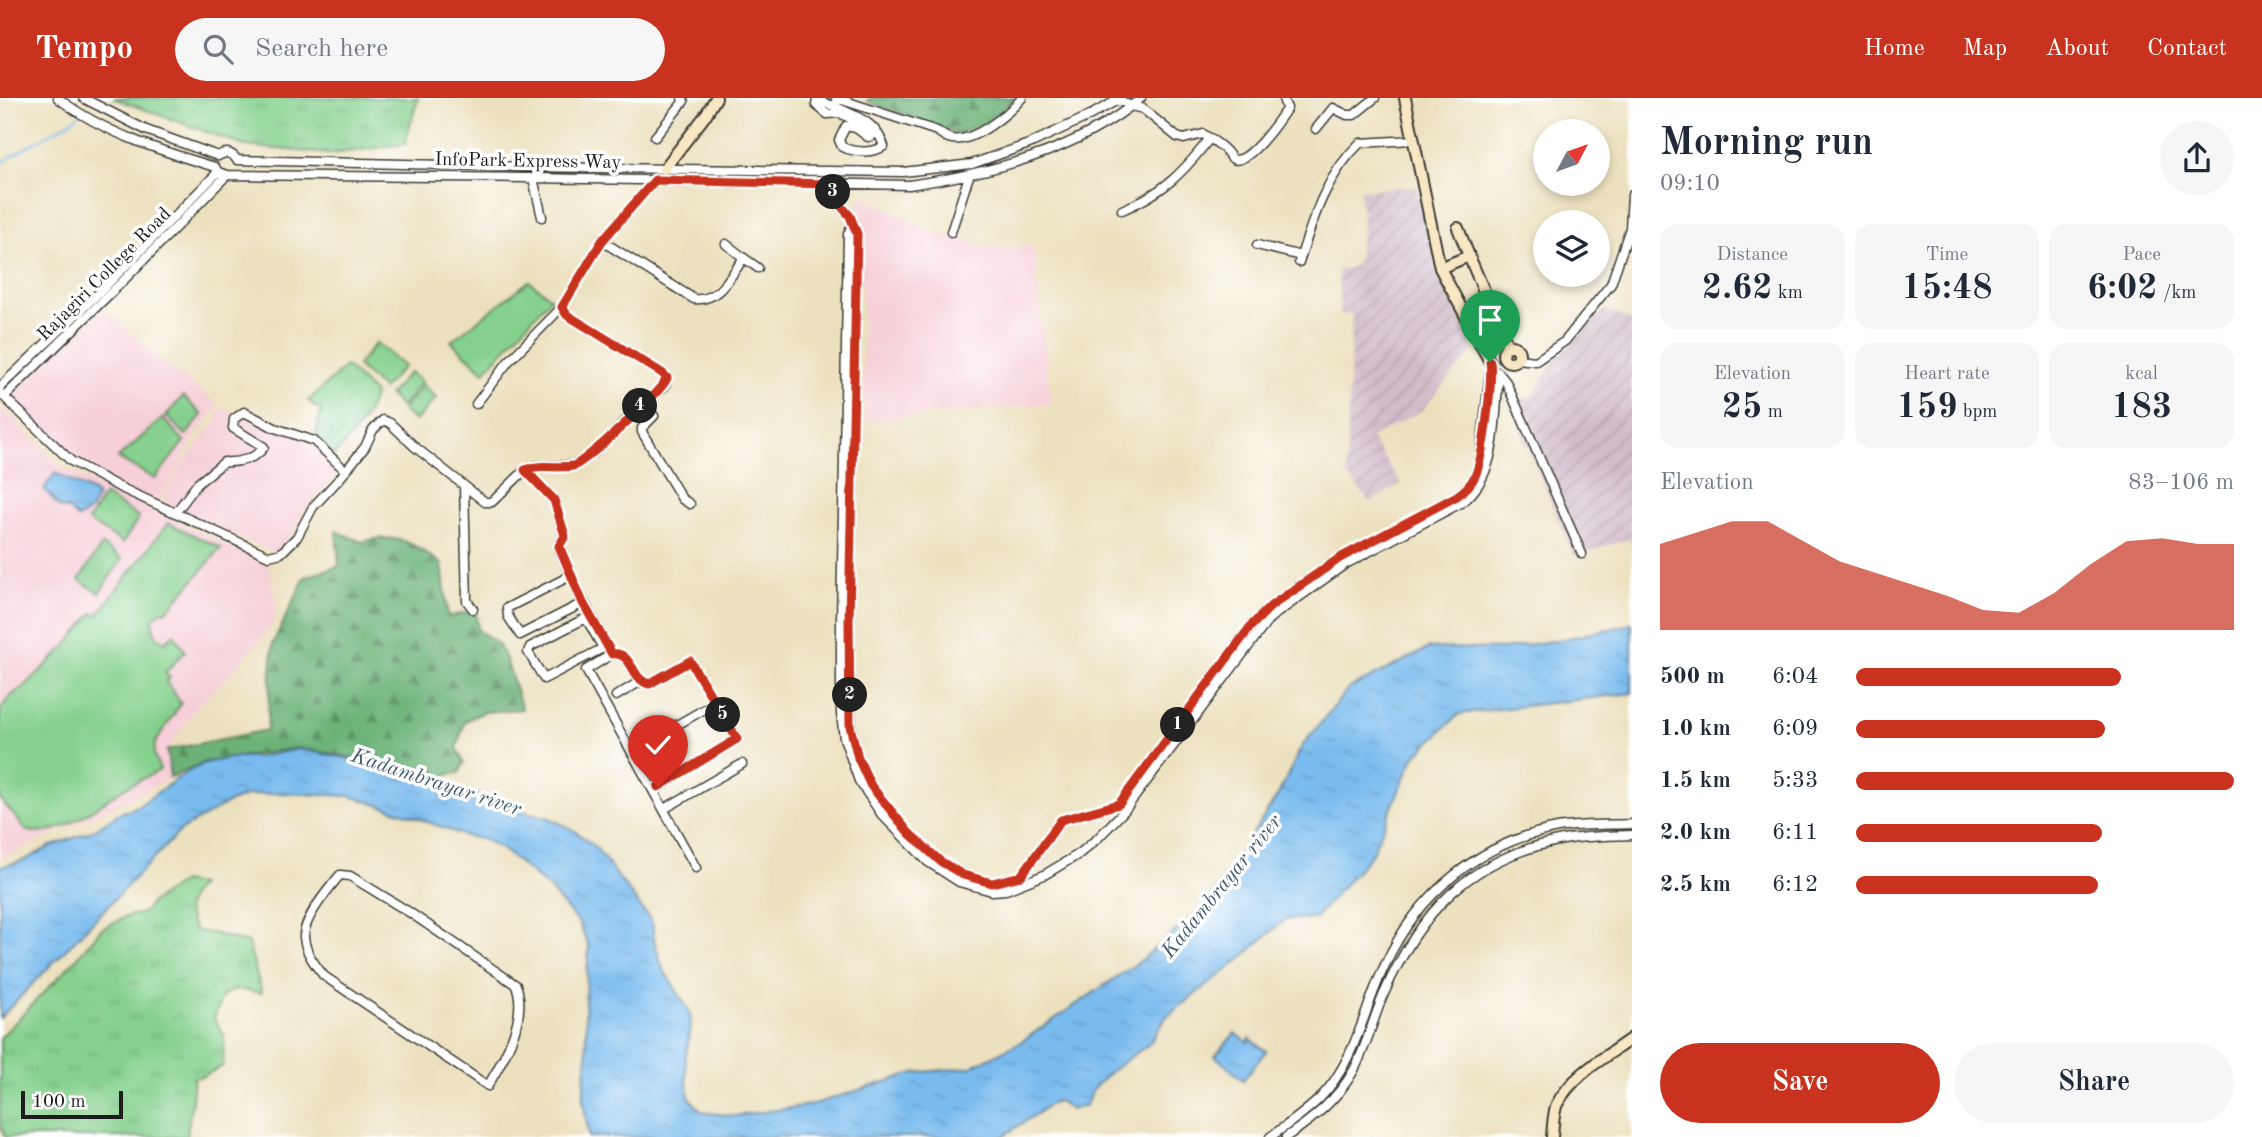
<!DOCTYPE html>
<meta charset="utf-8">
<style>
:root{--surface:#fff;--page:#f6f6f7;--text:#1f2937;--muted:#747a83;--accent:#c8321e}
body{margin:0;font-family:"Old Standard TT",serif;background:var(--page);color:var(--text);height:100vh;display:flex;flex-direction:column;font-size:26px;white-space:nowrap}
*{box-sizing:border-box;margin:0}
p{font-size:23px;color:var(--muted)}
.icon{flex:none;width:38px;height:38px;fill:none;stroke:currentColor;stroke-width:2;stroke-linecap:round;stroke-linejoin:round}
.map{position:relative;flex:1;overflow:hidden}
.sheet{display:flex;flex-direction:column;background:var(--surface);width:630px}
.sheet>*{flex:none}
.needle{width:46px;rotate:49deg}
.controls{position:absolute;left:1533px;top:21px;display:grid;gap:14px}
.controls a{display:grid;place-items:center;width:77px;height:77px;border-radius:50%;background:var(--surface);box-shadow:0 4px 10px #0003;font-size:35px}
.scale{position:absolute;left:21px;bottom:18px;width:102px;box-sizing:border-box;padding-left:7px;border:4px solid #1c1c1c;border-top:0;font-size:19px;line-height:24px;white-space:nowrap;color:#1c1c1c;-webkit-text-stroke:5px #fff;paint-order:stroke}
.pin{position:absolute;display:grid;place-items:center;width:60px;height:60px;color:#fff;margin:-72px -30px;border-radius:50% 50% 50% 0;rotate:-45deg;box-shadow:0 0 7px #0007}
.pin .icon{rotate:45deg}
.km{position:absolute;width:35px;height:35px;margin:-18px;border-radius:50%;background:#222;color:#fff;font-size:19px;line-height:35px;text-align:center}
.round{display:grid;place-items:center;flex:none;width:74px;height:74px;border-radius:37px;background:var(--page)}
.head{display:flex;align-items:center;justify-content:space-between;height:119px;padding:0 28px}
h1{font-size:38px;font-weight:600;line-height:52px}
.figures{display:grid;grid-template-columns:repeat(3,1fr);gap:10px;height:119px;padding:7px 28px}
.figures div{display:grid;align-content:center;border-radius:18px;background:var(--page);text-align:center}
.figures b{font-size:35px;font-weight:600}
.figures small{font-size:19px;font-weight:400}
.figures p{font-size:19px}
.chart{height:196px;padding:14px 28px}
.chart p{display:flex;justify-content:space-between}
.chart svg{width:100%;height:126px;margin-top:7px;fill:var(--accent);opacity:.7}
.primary-button{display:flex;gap:14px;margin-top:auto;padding:14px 28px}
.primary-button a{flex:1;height:80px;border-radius:42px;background:var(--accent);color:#fff;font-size:28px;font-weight:600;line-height:80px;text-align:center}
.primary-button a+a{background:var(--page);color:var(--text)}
ul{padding:0 28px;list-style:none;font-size:23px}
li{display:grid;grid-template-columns:112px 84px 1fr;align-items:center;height:52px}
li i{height:18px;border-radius:9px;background:var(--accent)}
header{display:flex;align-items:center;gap:42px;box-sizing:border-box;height:98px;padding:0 35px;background:var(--accent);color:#fff}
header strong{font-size:33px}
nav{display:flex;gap:38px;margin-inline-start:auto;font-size:24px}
.search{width:490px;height:63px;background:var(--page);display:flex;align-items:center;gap:18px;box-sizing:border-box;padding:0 24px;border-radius:38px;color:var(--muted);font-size:26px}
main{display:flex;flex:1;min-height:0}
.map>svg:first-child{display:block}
</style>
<header>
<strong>Tempo</strong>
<div class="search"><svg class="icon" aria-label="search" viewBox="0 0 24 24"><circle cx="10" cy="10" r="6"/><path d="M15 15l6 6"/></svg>Search here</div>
<nav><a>Home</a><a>Map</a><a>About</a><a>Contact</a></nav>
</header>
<main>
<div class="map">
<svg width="1632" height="1039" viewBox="0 0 1632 1039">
<defs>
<pattern id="industrial-furrows" width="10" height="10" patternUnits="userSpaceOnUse" patternTransform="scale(1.75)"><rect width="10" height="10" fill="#d1bdca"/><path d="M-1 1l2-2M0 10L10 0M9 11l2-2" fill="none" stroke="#b3a2ad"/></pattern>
<pattern id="grass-tufts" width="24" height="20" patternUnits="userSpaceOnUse" patternTransform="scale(1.75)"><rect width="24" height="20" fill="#85d08d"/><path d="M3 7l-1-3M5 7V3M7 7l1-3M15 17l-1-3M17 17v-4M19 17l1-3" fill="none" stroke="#72b279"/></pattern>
<pattern id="forest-firs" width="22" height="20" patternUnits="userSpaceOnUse" patternTransform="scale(1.75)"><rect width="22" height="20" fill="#6cb278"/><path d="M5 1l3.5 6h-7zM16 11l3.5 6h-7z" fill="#589062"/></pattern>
<pattern id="water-ripples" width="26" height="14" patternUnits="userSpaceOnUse" patternTransform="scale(1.75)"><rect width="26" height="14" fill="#79bbee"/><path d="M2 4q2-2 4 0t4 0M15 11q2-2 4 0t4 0" fill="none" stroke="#68a0cc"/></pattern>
</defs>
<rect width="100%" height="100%" fill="#fff"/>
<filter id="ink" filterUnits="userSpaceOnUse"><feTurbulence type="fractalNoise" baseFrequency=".0143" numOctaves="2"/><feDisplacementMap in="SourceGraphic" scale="14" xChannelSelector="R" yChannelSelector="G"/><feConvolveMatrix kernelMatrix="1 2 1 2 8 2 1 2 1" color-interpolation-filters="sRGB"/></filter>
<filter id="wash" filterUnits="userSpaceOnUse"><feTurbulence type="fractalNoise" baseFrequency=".00686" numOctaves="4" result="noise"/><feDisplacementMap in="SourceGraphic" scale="28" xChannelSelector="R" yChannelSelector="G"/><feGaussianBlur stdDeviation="1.57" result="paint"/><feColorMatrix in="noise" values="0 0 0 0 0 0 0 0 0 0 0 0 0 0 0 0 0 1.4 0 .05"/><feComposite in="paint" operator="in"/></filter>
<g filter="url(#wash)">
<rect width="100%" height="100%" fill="#ece1bf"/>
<!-- built -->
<path fill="#f6cfd8" d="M859 97 938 137 1006 151 1033 147 1051 305 865 323Z
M103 210 159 261 219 307 197 336 157 406 84 370 11 298Z
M0 307 60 368 268 466 277 509 271 529 233 573 200 605 167 652 170 679 144 694 0 761Z
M220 310 313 342 333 363 339 374 301 417 291 439 274 454 162 406 177 374 217 321Z"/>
<!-- industrial -->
<path fill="url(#industrial-furrows)" d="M1417 88 1439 171 1474 251 1421 313 1371 340 1401 386 1370 404 1346 376 1352 216H1340L1338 173 1357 167 1363 125 1360 92Z
M1605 212 1632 222V449L1628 441 1574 458 1510 307 1534 297 1555 261Z"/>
<!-- grass -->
<path fill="url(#grass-tufts)" stroke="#507654" stroke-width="2" d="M113 0H418L405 46 331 56 245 48Z
M182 784 200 787C184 803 184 814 196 833 216 834 230 841 248 845L262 895 235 891 223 897 214 920 224 938 223 968 203 978 193 980C195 999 188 1019 187 1039H5L0 1026V940L78 859 101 831 127 818 143 815 151 805Z"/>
<!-- forest -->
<path fill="url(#forest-firs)" stroke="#44674a" stroke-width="2" d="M869 0H1016L985 25 958 36 867 3Z
M336 433 362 444C397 433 415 447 442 466L448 519 476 512 478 532 498 546 506 561 522 611 484 614 465 623 457 650 464 665 459 675 450 676 438 682 400 668 299 650 205 664 170 679 167 652 267 632 273 545 305 479 339 468Z"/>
<!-- garden -->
<path fill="#85d08d" stroke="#507654" stroke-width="2" d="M529 183 551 200 484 274 451 243Z
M376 245 404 268 383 291 357 268Z
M346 268 374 295C372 316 348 343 334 357L315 340 321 313 308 303Z
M410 274 422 284 401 309 389 297Z
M423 287 436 300 415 323 402 312Z
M183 298 202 317 186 337 166 318Z
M163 320 184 343 155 381 118 360Z
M104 397 139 419 123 445 88 423Z
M168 425 221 450 168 512 159 515 153 521C153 534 154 538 165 544L174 536 185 553 165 575 170 580 166 584 181 605 155 645 154 656 160 672C144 681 125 688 111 699 86 716 59 739 27 733L0 701V611L13 596 26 587 66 548 93 515 96 517 98 516Z
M102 447 122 461 99 495 79 482Z"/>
<!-- water -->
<path fill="url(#water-ripples)" stroke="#4a6c85" stroke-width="2" d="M55 375 95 395 97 399C94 408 86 419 77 420L68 411 60 410 44 391Z
M1632 526V595L1459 616 1414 659 1371 757 1315 820 1287 821 1276 829 1238 863 1166 919 1150 945 1110 974 1093 991 1086 1007 1071 1012 1061 1004 1055 1003 1002 1039H589L583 1002 587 957 585 905 589 849 579 825 548 789 502 751 485 742 462 737 410 717 350 698 280 695 248 697 230 704 181 732 0 920V769L25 762 49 749 92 733 118 716 138 708 185 675 205 665 237 659H258L299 651 406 672 448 691 468 693 510 710 549 720 574 732 596 750 652 824 655 846 663 871 690 914 691 929 686 956V975L689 999 702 1014 734 1018 811 1007 914 975 971 969 1019 945 1139 864 1205 808 1278 697 1302 648 1348 591 1429 550 1504 551 1564 541Z
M1235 935 1248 944 1250 940 1266 953 1243 982 1215 958Z"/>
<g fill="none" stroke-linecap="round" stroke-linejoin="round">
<!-- stream -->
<path stroke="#79bbee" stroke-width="2" d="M0 66C25 47 54 37 79 17"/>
</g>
</g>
<g filter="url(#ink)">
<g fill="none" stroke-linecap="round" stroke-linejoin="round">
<!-- street casing -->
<g stroke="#3b3a34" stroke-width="11">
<path id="street" d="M58 0C103 35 161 53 215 69L218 74 227 77 533 80 909 87C990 75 1077 54 1141 0
M83 0 146 32 218 58C226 53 232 55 237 62L526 69 903 74 972 66 1029 46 1087 19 1121 0
M836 0 937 33C941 36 948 41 952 41 974 45 1009 15 1022 0
M1115 0 1131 8 1143 11 1177 39 1184 41 1203 36C1211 41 1220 46 1226 53 1227 54 1231 60 1233 61 1248 68 1280 21 1287 10L1284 4V0
M836 9 817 2 816 7 827 16 840 15 873 33 872 38 868 39 856 30 846 28 839 42 842 49C854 54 873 56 884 48 876 24 858 19 836 9L837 0
M1316 31 1333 10 1347 17H1354L1375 0
M655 39 684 3 682 0
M533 80 542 119
M655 82 602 143 562 209 567 217 662 275 667 280 665 288 644 304 594 355 574 367 535 368 525 372 554 402 564 438 559 448 570 478 612 556 586 572 696 770
M832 86 836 104 850 118 857 136 849 523 851 628 858 660 871 688 909 735 940 763 972 781 992 785 1021 778 1061 722 1119 706 1251 528 1271 508 1340 460 1457 398 1472 384 1479 368 1491 265
M1632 97 1630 130 1632 131
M1122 112C1163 95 1183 75 1210 40
M852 127 848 136 841 523V616L844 640 859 683 882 717 928 764 959 784 992 793 1006 792 1044 777 1079 756 1098 740 1124 713 1270 520 1344 467 1461 405C1500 377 1494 318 1499 275
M951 134 969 78
M602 143 694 201C719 204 730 178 744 160L758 170
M726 146 744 160
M1257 147 1301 158
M1299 164C1313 121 1326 77 1360 45L1413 42
M1517 261 1536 263 1565 243 1611 186 1630 130
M1498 274 1506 284 1582 456
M0 289 105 189 218 74
M0 295 71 363 119 389 269 458 281 455 297 439 313 409 340 380 365 349 373 332 383 322 390 325 415 349 485 404H492L525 372
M4 299 124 182 227 77
M644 304 654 318 642 330V334L682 401 690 406
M476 306 508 264 562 209
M464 388 467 503 473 511
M176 414 198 385 224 364C238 365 256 361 264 349L233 330 234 321 244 314 275 330 314 343 346 373
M570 478 507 510 508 518 520 537 583 505
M582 522H587L603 550 544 581 528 554 530 549Z
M612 556C633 553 631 582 649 586L690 563 737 641 658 689
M616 598 641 583
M637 650 715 605
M664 711 742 666
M488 988 324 878C315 867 305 854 304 839 303 821 329 790 340 777L350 778 409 814 516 887C528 918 505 959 489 986
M1270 1039C1287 1027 1305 1015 1320 1000 1355 965 1364 910 1385 867 1417 796 1480 744 1558 730 1582 726 1608 727 1632 726
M1286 1039C1313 1021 1338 1001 1354 972 1366 949 1373 922 1383 898 1419 814 1470 759 1563 742 1585 738 1609 738 1632 737"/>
</g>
<!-- secondary casing -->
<g stroke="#3b3a34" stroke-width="14">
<path id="secondary" d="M1405 0 1440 170 1490 264
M664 71 705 18 716 0
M1458 130 1469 158
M1440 170 1469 158 1508 249
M1503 256a8 8 0 1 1 16 0a8 8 0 1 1-16 0Z
M1552 1039C1553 1029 1553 1015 1557 1006 1572 977 1607 958 1632 940"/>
</g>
<!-- street -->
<use href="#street" stroke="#fff" stroke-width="8"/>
<!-- secondary -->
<use href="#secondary" stroke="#f9e7c3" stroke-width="10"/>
</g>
</g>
<g fill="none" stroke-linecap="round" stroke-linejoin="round" filter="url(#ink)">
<!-- route casing -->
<g stroke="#fff" stroke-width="14">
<path id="route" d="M658 689 737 641 690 563 649 586C631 582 633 553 612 556L583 505 559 448 565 438 554 402 525 372C541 365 557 371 573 368 585 365 664 291 667 280L662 275 567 217 562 209 602 143 655 82 832 86 833 99 850 118 857 136 849 523 850 628 858 660 871 688 909 735 940 763 963 777 992 785 1021 778 1061 722 1119 706 1251 528 1271 508 1340 460 1457 398C1464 393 1471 387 1475 378 1483 362 1493 282 1490 264"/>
</g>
<!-- route -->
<use href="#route" stroke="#c8321e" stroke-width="9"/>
</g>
<g text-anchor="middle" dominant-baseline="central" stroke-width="7" stroke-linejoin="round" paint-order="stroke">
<!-- street labels -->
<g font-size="19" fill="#1c1c1c" stroke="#fff">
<text transform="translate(528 64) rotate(1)">InfoPark Express Way</text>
<text transform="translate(105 177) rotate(-45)">Rajagiri College Road</text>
</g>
<!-- water labels -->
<g font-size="21" font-style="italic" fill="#415c70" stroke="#fff">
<text transform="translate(436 685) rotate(18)">Kadambrayar river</text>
<text transform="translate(1222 789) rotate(-51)">Kadambrayar river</text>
</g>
</g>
</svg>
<div class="controls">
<a><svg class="needle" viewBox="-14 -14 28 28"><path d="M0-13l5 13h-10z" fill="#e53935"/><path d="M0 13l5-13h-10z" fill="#747a83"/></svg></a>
<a><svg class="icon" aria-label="layers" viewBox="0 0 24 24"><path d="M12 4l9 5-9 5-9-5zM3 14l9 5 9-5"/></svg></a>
</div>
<div class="scale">100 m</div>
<div class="pin" style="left:1490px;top:264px;background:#1e9e55"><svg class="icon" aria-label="arrive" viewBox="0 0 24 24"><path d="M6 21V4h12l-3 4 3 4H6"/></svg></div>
<div class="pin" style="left:658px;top:689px;background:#d93025"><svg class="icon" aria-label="check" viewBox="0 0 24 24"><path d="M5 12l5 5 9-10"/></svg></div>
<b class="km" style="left:1178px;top:627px">1</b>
<b class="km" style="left:850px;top:597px">2</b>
<b class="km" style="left:833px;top:94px">3</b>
<b class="km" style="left:640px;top:308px">4</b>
<b class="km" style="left:723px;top:617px">5</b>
</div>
<section class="sheet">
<div class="head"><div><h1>Morning run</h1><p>09:10</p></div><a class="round"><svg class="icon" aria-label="share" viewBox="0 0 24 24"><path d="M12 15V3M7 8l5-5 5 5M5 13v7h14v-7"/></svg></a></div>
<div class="figures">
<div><p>Distance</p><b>2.62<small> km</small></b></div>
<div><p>Time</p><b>15:48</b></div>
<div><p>Pace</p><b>6:02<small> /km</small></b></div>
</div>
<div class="figures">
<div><p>Elevation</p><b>25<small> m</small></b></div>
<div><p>Heart rate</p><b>159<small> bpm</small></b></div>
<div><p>kcal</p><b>183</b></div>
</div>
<div class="chart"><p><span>Elevation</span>83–106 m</p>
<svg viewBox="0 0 160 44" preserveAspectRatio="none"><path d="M0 44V14L10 10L20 6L30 6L40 13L50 20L60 24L70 28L80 32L90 37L100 38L110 31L120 21L130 13L140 12L150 14L160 14V44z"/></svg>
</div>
<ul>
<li><b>500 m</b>6:04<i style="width:70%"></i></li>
<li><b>1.0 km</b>6:09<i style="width:66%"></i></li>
<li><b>1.5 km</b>5:33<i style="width:100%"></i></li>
<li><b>2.0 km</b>6:11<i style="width:65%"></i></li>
<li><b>2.5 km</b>6:12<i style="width:64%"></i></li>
</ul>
<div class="primary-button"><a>Save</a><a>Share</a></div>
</section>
</main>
